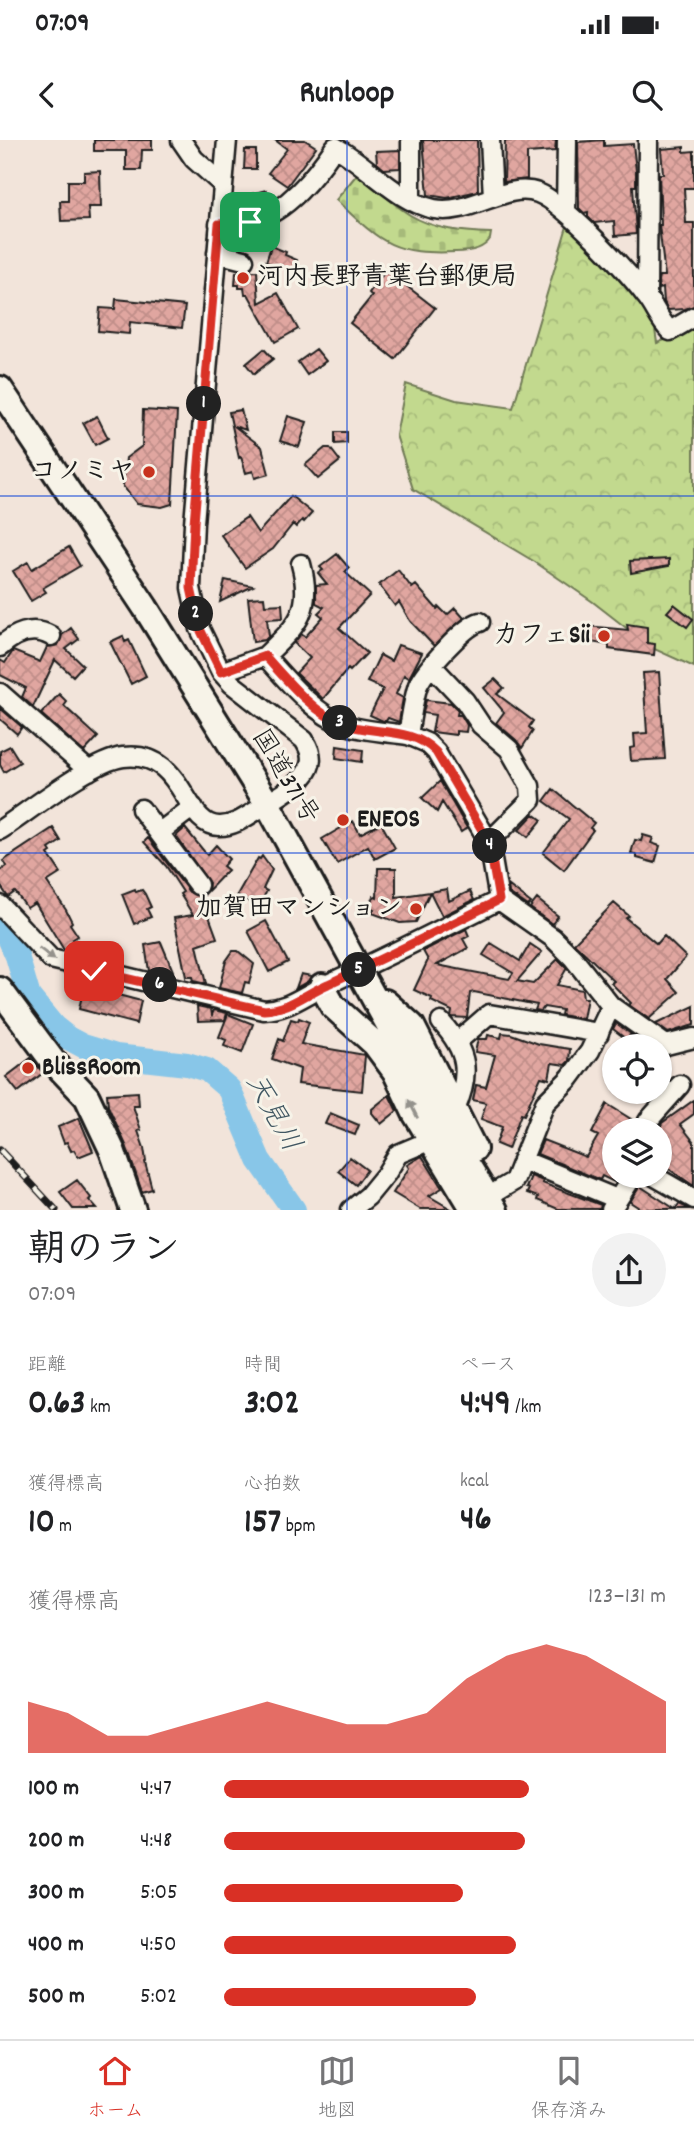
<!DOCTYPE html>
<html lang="ja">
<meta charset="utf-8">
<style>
:root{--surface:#fff;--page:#f2f2f2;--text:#202124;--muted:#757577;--line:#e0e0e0;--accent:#d93025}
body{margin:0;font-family:Dekko,"Klee One",sans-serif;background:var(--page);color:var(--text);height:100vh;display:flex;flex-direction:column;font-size:26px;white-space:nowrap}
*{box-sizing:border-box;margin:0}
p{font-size:23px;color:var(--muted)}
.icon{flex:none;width:38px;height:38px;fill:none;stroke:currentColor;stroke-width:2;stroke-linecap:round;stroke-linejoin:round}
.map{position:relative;height:1070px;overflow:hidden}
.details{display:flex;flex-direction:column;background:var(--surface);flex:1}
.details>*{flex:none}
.fabs{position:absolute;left:602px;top:894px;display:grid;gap:14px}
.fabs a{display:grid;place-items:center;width:70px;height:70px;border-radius:50%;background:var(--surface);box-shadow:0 2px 5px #0004;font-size:35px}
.pin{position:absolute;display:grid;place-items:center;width:60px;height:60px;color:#fff;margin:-30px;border-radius:14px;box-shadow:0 4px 10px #0006}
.km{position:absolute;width:35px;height:35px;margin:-18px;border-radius:50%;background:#222;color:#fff;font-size:19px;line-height:35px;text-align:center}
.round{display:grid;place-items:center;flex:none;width:74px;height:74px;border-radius:37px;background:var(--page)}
.summary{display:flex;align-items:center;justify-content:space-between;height:119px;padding:0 28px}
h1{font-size:38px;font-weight:800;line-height:52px}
.figures{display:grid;grid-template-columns:repeat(3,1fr);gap:10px;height:119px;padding:7px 28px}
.figures div{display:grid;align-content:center}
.figures b{font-size:35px;font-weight:800}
.figures small{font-size:19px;font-weight:400}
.figures p{font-size:19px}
.chart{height:196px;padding:14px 28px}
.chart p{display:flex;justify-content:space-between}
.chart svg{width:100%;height:126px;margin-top:7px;fill:var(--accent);opacity:.7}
ul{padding:0 28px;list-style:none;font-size:23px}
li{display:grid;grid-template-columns:112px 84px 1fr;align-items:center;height:52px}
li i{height:18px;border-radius:9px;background:var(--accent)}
.status{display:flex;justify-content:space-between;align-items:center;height:49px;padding:0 35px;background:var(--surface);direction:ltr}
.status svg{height:19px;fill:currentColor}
header{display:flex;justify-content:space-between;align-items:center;height:91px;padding:0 28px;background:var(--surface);font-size:32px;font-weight:800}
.tabs{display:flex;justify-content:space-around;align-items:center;height:98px;border-top:2px solid var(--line);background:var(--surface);font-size:19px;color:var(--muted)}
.tabs a{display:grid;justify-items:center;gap:4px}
.tabs .active{color:var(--accent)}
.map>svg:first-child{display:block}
</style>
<div class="status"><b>07:09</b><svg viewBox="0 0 49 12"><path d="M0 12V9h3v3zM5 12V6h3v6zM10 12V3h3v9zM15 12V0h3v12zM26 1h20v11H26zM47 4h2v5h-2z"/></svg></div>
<header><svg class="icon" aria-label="back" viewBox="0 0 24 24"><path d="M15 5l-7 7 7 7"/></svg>Runloop<svg class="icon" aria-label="search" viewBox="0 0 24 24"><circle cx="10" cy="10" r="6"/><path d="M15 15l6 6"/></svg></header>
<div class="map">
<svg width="694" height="1070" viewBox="0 0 694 1070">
<defs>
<pattern id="forest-crowns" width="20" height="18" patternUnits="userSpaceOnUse" patternTransform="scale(1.75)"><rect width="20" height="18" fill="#c2d98e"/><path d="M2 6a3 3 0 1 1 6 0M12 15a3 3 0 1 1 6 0" fill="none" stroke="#a6ba7a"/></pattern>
<pattern id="cemetery-stones" width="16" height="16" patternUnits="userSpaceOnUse" patternTransform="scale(1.75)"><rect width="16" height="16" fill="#c2d98e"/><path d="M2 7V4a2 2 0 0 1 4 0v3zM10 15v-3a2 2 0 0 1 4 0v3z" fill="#a6ba7a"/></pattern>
<pattern id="building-cross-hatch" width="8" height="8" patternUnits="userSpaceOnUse" patternTransform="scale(1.75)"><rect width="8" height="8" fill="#e0a6a0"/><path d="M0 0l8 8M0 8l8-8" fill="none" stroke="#c08e89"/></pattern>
</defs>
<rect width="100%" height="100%" fill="#f2e4da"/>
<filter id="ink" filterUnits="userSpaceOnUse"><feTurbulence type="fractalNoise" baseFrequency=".0143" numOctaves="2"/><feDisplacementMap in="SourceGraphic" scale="14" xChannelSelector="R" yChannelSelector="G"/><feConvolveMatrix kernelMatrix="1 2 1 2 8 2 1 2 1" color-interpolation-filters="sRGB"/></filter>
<g filter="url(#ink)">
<!-- forest -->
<path fill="url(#forest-crowns)" stroke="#6f7a55" stroke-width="2" d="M568 83 629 150 654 183 657 203 694 188V527L652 508 593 462 535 422 413 349 396 295 406 244 456 260 513 268Z"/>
<!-- cemetery -->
<path fill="url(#cemetery-stones)" stroke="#6f7a55" stroke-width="2" d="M358 33C375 47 392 64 410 75 435 90 463 92 491 93L490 99C483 110 468 112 456 112 391 115 381 102 336 60Z"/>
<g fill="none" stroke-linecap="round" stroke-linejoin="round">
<!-- river -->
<path stroke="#88c6e8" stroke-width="24" d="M0 786 9 798 17 816 29 857 53 886 68 898 83 906 116 916 187 924 207 930 229 949 259 1020 294 1070"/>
</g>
<!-- building -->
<path fill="url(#building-cross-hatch)" stroke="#1c1c1c" stroke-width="2" d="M94 0H152V10H142L141 30H126V11H94Z
M275 0H305L316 7 287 46 268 33 287 9Z
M423 0H477L478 51 447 58 428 55Z
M556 0 555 11 527 13V39L504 42 505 1Z
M604 0V6L633 4 636 31V46H633L636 94 615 96 614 81 594 83 588 77V72L584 73 579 68 578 2Z
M684 7V12L694 11V48H684L686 83H694V166L685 169 668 170 664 162 663 148 659 149 658 140 659 136H665L659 85H661L659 34H663L661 9Z
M245 10H256V29H244Z
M400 10V28L384 29 377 23 376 11Z
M100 31 101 67H88L89 80 61 81 60 61H68V41H84V32Z
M266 50 269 61 244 71 241 57Z
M271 106 286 112 285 115 297 120 294 131 266 122Z
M386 130 435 168 395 219 350 183 372 156 369 153Z
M257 131 259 163 278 153 298 189 275 202 248 154H245L244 148H239V145H235L236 132Z
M116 159 185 166 182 188 130 182 129 194 98 191 100 168 115 169Z
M264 209 273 219 254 234 246 224Z
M316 209 326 221 307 235 298 222Z
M143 270 177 272 172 364 162 367 137 364 123 346 126 318 142 306Z
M241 270 246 290 234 286 262 307 269 334 255 338 253 331 246 333 241 317 239 318 229 272Z
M97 276 108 298 95 305 83 283Z
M288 276 307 282 299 307 280 301Z
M335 292H347V303L335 304Z
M325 308H330L340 321 318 339 305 325Z
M291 356 312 373 304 382 302 380 296 387 293 384 273 409 245 428 221 395 247 377 258 393Z
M69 407 80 426 43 448 46 452 31 461 13 431 28 422 32 429Z
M337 414 349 428 345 432 370 455 339 488 367 513 350 531 348 529 323 559 296 533 310 518 294 503 301 494 305 497 323 477 318 473 324 467 316 463V445L327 444 318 433 323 430 320 427Z
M669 419V426L631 433 630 421Z
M398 430 412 448 416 445 437 469 439 467 447 475 455 468 464 478 434 506 410 481 399 462 395 466 379 445Z
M225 440 253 446 220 462Z
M264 457 265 465 282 464 283 478 267 479 269 496 265 500 253 502 248 458Z
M674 464 693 479 687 487 667 472Z
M627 484 647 487V503L655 504 654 515 609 509V505L585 501 587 486 628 490Z
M71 488 79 499 66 509 83 525 73 536 55 520 33 567 22 557 26 548 0 535V520L5 523 13 511 40 522 47 507 58 505 62 495Z
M123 496 125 502 129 500 146 536 131 544 110 502Z
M398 505 422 513 409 538 404 535 396 554 403 558 399 582 388 578 386 581H383L370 575 383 549 367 542 380 515 391 521Z
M659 532 665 619 631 621 630 608 635 607 634 594 647 593 643 533Z
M495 539 504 548 497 554 533 581 529 587 533 591 522 608 516 600 496 583 504 572 484 548Z
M59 554 67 562 64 566 98 597 84 612 41 574Z
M426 560 451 563 458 570 457 575H461L467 585 466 592 456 591V595L432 592 435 575 423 573Z
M0 568 22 587 17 594 0 579Z
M10 606 20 622 4 632 0 625V611Z
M337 606 363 610 362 622 336 618Z
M440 641 467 688 461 692 442 662 437 672 422 658Z
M553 649 594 683 590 688 593 690 564 730 543 713 569 679 544 661Z
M534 674 542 680 528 697 519 690Z
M353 681 360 694 381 683 395 708 375 719 368 706 337 724 322 699Z
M53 688 61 701 49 709 51 712 48 714 61 733 47 742 66 770 72 782 70 784 78 796 73 799 79 808 72 812 64 810 35 763 27 768 15 752 8 757 0 745V731L7 726 3 721Z
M185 688 207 715 216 705 229 719 223 726 228 730 202 757 217 798 197 805 206 844 193 841 192 837H186L174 778 193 775 180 754 183 752 166 726 144 702 148 698 189 752 200 756 208 750 209 743 176 696Z
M643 695 653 698 651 703 660 706 655 723 637 718V715L631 713 635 700 641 701Z
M262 716 272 730 263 749 267 751 258 767 237 755 258 718 260 719Z
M378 728H396V757L430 752 416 782 400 783 372 773 374 769 369 767 373 756 377 758Z
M508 745 531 763 528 766 509 753Z
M135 749 136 752 142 750 145 754 151 767 147 769 151 777 134 784 122 754Z
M447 749 449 761 470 751 474 760 442 776 430 752Z
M537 759 558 776 552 784 530 768Z
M614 763 629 776 626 778 657 804 664 796 686 817 667 839 679 852 649 879 629 865 631 863 611 843 614 841 574 803Z
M266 781 288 822 269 832 248 791Z
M466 789 469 796 463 799 468 808 437 825 509 839 513 833 483 815 491 803 520 821 530 804 542 812 517 841 533 844 558 819 567 828 557 845 582 850 583 858H587L583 879 561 875 562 870 544 867 541 871 535 870 537 865 474 852 470 853 467 878 451 877 452 871 431 861 432 858 414 850 428 820 423 811Z
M161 802 173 831 160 833 149 831 145 805Z
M233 811H238L254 824 249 843 245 842 242 853 219 848 226 821Z
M301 834 311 836 308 841 296 848Z
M84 846 141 861 136 884 79 869Z
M197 866 211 869 212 875 214 870 227 873 225 880 198 881Z
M694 866V885L668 893 656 884Z
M228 874 253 884 242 913 224 906 226 900 219 897Z
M299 878 309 882 301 904 365 915 362 951 298 944 300 929 272 919 279 899 283 901 291 879 298 881Z
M616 883 631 894 629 896 632 895 648 906H635L613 889Z
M502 893 511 894 539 904 570 909 569 921 565 925 552 923 549 939 541 937 524 975 521 974 508 1009 496 1004 502 987 481 979 486 963 473 960 476 945 486 947 495 915 475 912 478 899H487L488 895 501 898Z
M31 918 43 933 18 952 6 937Z
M138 952 139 966H133L141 990 138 991 144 1008 146 1021 145 1022 152 1049 142 1052 126 1005 108 966 107 954Z
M389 955 397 971 381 984 372 973V969Z
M694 960V974L680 984 694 1002V1046L660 1023 659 990 662 983Z
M607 964 631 979 623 990H614V1016L609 1025 614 1028V1042L602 1036 600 1040 537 1014 543 1000 586 1017 598 996 592 993Z
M330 973 359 985 355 995 325 984Z
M79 978 93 1011 78 1017 74 1010 71 1011 67 1002 64 1003 58 987Z
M422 1016 442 1048 429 1056 451 1069H420L393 1053 409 1028 407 1025Z
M350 1017 367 1030 356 1045 338 1031Z
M531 1036 543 1041 542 1043 601 1065 600 1069H558L537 1060 538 1057 527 1053 529 1049 526 1048Z
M77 1040 91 1058 89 1060 97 1069H73L60 1052Z
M640 1046 675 1069 679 1064 690 1069H641L630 1062Z"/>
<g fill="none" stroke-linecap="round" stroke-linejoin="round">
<!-- minor casing -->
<g stroke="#1c1c1c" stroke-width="23">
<path id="minor" d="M181 0 194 19 223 45
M490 0 493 57
M411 60V0
M566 72 567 0
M219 84C230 83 243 84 253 81 288 71 315 36 335 7 368 25 396 61 434 69 471 76 506 41 538 53 564 63 628 132 646 156 656 168 658 179 670 191L694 177
M217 113 244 120
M647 157 648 0
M0 507C14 494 32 485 51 496
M265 516C296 486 314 472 301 424
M432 526 465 561 481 585 509 609 530 646 531 660 489 702
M221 532 265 516C285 538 314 574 343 584 362 591 387 592 408 595 411 579 413 560 418 545 425 530 464 486 480 482
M0 553 89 631
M408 595 427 603 436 612 489 702 499 760
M141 669 198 745
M0 690C29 671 92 621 123 617 186 609 182 687 220 686 235 686 247 676 259 669 273 659 291 651 302 638 314 625 313 614 304 600L232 544 221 532 200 489 191 448 194 383 227 0
M160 692 193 667
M0 765 51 819 264 870C290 869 305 854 328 844 386 817 442 789 499 760L553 798 573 818 611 866 666 905 694 898
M441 882C468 912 471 933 455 970
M458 901 489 874 599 893
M648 990V981L680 945
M522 1020 617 1059
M654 1036 694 1059
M499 1050 514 1041 545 963 570 938 590 911 611 866
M351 1070 368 1056 386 1034 398 1014 431 1000
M611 1070 633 1036"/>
</g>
<!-- highway casing -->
<g stroke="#1c1c1c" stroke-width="30">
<path id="highway" d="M0 249 145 467 267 663 448 993 495 1070
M322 846 333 866 375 904 395 931 415 973 474 1070
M0 850 52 920 87 957 112 1010 133 1070
M385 862 412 886 474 1009"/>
</g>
<!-- minor -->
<use href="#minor" stroke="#f7f3e8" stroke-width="18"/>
<!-- highway -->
<use href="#highway" stroke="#f7f3e8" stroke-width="24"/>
<!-- rail casing -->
<g stroke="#1c1c1c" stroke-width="7">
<path id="rail" d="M0 1010 56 1070"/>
</g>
<!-- rail -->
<use href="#rail" stroke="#f7f3e8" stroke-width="4.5" stroke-dasharray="13" stroke-linecap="butt"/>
</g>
<!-- one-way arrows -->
<defs><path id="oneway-solid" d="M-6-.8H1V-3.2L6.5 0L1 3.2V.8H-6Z" transform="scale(1.75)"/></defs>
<g fill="#94928c">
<use href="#oneway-solid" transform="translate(47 814) rotate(37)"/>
<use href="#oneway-solid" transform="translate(413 969) rotate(-117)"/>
</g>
</g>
<g fill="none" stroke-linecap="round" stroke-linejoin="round" filter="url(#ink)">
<!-- route casing -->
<g stroke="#fff" stroke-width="14">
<path id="route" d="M94 831 264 870C290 869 305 854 328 844 386 817 442 789 499 760L489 702 436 612C411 586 374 595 343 584 314 574 285 538 265 516L221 532 200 489 191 448 194 383 219 84 250 82"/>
</g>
<!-- route -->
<use href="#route" stroke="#d93025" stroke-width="9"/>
</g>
<!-- grid -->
<path fill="none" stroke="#1d4ed8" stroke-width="2" stroke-opacity="0.55" d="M347 0V1070M0 356H694M0 713H694"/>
<!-- markers -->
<g fill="#c8321e" stroke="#f7f3e8" stroke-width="2.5">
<circle cx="243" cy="138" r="7"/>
<circle cx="149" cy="332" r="7"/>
<circle cx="604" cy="496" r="7"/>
<circle cx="343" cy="680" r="7"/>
<circle cx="416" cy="769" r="7"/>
<circle cx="28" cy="928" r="7"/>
</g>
<g text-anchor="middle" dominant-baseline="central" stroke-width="6" stroke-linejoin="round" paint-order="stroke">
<!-- poi labels -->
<g font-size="26" font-weight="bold" fill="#1c1c1c" stroke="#f7f3e8" text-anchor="start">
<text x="257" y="138">河内長野青葉台郵便局</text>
<text x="135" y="332" text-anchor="end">コノミヤ</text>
<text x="590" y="496" text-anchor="end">カフェSii</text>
<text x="357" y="680">ENEOS</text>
<text x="402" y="769" text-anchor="end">加賀田マンション</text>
<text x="42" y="928">BlissRoom</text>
</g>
<!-- street labels -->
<g font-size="26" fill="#1c1c1c" stroke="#f7f3e8">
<text transform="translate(284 637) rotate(59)">国道371号</text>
</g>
<!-- water labels -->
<g font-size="28" font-style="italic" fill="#425863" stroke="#f7f3e8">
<text transform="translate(271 974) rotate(61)">天見川</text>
</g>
</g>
</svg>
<div class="fabs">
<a><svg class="icon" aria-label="locate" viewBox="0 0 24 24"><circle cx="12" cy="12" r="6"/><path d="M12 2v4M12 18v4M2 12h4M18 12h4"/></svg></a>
<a><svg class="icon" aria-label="layers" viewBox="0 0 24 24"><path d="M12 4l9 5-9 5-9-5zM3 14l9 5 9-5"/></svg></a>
</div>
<div class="pin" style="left:250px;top:82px;background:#1e9e55"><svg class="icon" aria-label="arrive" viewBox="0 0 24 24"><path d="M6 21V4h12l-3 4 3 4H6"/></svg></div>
<div class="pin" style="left:94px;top:831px;background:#d93025"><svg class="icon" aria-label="check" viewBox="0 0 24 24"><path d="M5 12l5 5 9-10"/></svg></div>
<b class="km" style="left:204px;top:264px">1</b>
<b class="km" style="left:196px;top:474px">2</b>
<b class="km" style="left:340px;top:583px">3</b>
<b class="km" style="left:490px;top:706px">4</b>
<b class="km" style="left:359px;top:830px">5</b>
<b class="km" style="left:160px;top:845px">6</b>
</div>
<section class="details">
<div class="summary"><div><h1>朝のラン</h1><p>07:09</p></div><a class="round"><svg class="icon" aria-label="share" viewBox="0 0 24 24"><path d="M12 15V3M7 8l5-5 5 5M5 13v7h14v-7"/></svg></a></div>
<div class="figures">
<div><p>距離</p><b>0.63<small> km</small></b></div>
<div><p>時間</p><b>3:02</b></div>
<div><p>ペース</p><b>4:49<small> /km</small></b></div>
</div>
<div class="figures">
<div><p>獲得標高</p><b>10<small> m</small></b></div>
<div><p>心拍数</p><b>157<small> bpm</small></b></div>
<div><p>kcal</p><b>46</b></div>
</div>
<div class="chart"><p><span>獲得標高</span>123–131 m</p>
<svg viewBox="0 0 160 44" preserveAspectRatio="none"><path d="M0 44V26L10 30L20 38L30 38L40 34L50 30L60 26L70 30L80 34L90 34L100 30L110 18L120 10L130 6L140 10L150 18L160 26V44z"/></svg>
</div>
<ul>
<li><b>100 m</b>4:47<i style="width:69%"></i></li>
<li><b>200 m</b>4:48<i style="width:68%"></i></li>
<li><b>300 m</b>5:05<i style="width:54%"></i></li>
<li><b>400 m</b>4:50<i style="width:66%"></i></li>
<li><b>500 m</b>5:02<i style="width:57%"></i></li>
</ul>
</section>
<nav class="tabs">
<a class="active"><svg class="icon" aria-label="home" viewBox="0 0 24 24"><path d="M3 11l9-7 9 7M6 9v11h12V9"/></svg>ホーム</a>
<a><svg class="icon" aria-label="map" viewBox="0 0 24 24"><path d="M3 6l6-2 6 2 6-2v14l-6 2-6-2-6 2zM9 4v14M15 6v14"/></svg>地図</a>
<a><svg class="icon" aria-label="saved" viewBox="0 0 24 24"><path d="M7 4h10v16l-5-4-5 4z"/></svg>保存済み</a>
</nav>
